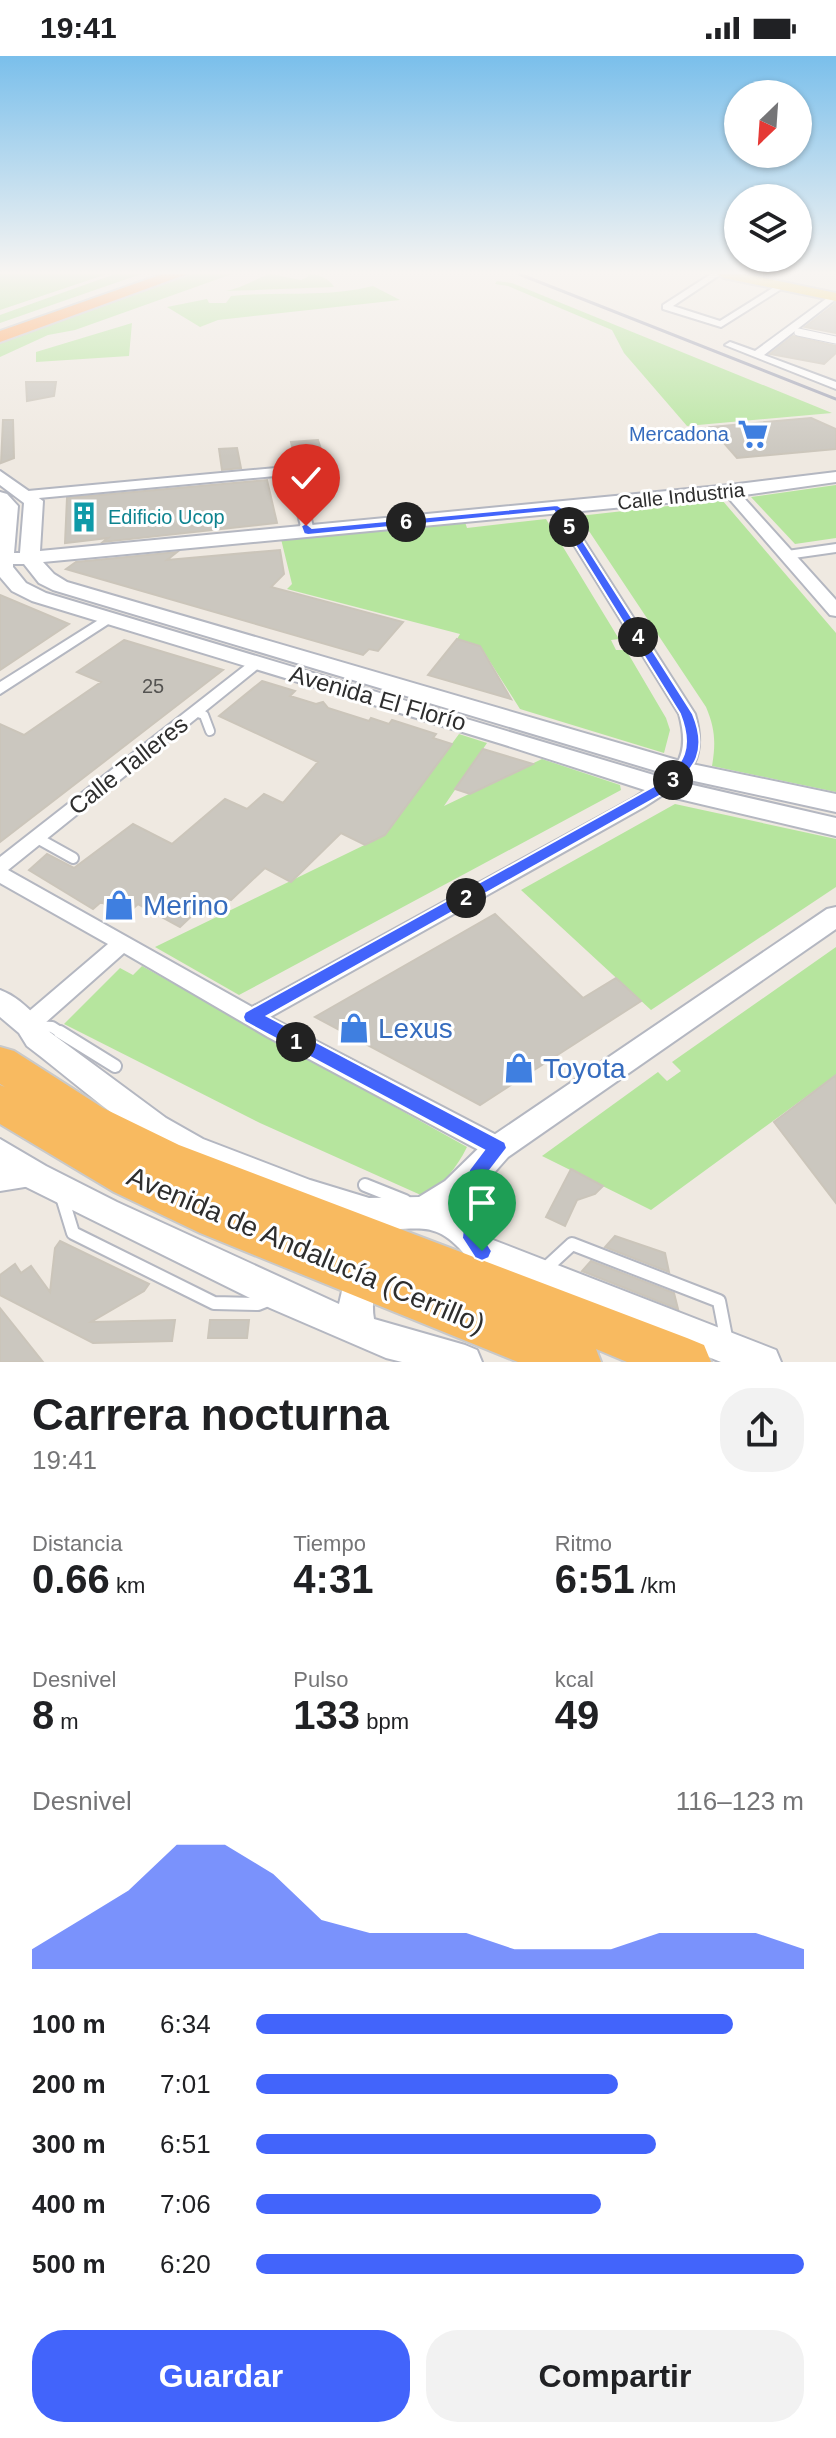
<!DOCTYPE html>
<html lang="es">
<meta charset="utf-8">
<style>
:root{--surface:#fff;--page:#f2f2f2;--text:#202124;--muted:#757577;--accent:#4264fb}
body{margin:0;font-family:Arial,sans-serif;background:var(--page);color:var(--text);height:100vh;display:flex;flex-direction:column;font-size:30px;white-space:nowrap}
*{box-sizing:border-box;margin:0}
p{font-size:26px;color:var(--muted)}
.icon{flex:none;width:44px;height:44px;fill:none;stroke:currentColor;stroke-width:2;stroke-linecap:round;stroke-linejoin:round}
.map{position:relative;height:1306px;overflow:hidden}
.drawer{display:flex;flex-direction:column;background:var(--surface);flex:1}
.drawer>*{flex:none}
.needle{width:52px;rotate:205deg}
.fabs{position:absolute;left:724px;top:24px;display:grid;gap:16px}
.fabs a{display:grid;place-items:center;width:88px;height:88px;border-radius:50%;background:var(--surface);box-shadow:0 2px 6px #0004;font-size:40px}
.pin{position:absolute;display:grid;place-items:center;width:68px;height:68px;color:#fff;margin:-82px -34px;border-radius:50% 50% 50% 0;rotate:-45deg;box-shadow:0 0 8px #0007}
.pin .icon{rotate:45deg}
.km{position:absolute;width:40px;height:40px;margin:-20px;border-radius:50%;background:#222;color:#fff;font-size:22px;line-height:40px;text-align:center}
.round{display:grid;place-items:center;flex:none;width:84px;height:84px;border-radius:32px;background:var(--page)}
.summary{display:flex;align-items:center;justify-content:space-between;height:136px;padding:0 32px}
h1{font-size:44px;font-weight:700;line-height:60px}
.stats{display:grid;grid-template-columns:repeat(3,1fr);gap:12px;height:136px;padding:8px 32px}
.stats div{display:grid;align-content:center}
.stats b{font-size:40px;font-weight:700}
.stats small{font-size:22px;font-weight:400}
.stats p{font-size:22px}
.chart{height:224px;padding:16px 32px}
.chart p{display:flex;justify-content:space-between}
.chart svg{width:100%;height:144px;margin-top:8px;fill:var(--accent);opacity:.7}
.button{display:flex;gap:16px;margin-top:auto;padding:16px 32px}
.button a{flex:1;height:92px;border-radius:32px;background:var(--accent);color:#fff;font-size:32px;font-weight:700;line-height:92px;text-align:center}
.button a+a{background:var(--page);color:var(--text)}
ul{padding:0 32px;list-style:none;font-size:26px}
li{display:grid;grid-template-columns:128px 96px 1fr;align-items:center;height:60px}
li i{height:20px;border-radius:10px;background:var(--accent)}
.status{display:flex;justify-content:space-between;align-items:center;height:56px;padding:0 40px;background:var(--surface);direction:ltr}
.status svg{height:22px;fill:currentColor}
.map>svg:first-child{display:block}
</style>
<div class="status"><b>19:41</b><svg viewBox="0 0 49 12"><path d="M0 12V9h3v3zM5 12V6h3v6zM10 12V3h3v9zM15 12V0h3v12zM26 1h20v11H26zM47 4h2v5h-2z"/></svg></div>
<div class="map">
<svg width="836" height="1306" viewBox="0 0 836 1306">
<rect width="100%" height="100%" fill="#efe9e1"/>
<!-- green -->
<path fill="#b6e59e" d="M0 218H107L0 254Z
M115 218H141L0 267V259Z
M193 218H232L75 274 48 279 0 301V287Z
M271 218 301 224 308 221V218C318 218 329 222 334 231L226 235C244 231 254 223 271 218Z
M497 225 512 227 832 357 687 370 624 297 612 274 508 230 495 228Z
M373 230 400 244 218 264 200 271 167 251 207 243 209 247H226L231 240C278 235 326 242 373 230Z
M132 267 129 300 36 306V296Z
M836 429V482L795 488 751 441Z
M722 444 836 577V736L712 710C716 687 715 672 706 651L579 460Z
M546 463 619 583 611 584 616 594H626L666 662 670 674 664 697 520 653 480 590 457 583 460 578 287 533 292 528 281 483 447 467 465 466 467 472Z
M459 678 487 687 444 750 542 703 620 729 621 734 239 939 155 891 385 779Z
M675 748 836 783V831L651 954 521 834Z
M836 891V1019L651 1154 542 1100 658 1016 667 1025 681 1015 672 1006Z
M142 910 467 1091C456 1113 444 1127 423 1140L260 1067 64 968 120 912 133 919Z"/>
<!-- building -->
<path fill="#cbc7bf" stroke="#cbc5ba" stroke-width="2" d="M835 248 836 277 805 271Z
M793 280 836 290V297L824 308 770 298Z
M26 326H56L54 340 27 345Z
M811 362 836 373V393L737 402 710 371Z
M3 364H13L14 402 1 407Z
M318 384 325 405 303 407 299 398 294 399 291 386Z
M237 392 241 412 222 414 219 393Z
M267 424 277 467 103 486 108 482 65 487 67 442Z
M280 494 284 518 271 531 403 566 378 595 369 593 363 599 66 513 76 506 177 496 167 504Z
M0 539 69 568 0 614Z
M457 583 480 590 511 643 428 619Z
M124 584 223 614 0 786V668L24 679 101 626 77 616Z
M262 625 295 635 290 640 316 648 323 646 328 652 369 665 371 662 389 668 392 664 436 678 433 682 452 688 385 779 365 789 341 777 291 826 265 812 231 844 225 841 207 858 198 854 180 871 138 848 125 860 101 846 93 853 29 814 47 798 74 812 133 768 172 788 225 743 247 753 264 738 283 747 318 706 219 660Z
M483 693 533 708 470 738 455 733Z
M495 858 583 942 616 922 641 945 480 1049 315 961Z
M836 1019V1147L774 1066Z
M571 1113 603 1130 595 1138 577 1144 565 1170 546 1161Z
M615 1180 665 1197 669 1216 605 1191Z
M60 1185 149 1228 144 1235 91 1266 175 1264 172 1285 93 1287 0 1239V1219L15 1208 21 1217 31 1210 50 1236 55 1192Z
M591 1205 674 1237 678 1253 582 1215Z
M0 1252 43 1306H0Z
M210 1264H249L247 1282H208Z"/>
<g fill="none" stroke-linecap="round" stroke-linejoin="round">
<!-- service-far2 casing -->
<g stroke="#b4b7c1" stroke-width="12">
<path id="service-far2" d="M195 656 204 659 210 675"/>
</g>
<!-- service-far1 casing -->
<g stroke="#b4b7c1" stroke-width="14">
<path id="service-far1" d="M37 782 73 802
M35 970 52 971 63 978"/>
</g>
<!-- service casing -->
<g stroke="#b4b7c1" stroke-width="16">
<path id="service" d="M60 976 115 1010
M365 1129 405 1145
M62 1141 73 1177 214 1247 258 1248 268 1244
M546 1212 572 1188 719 1245 726 1281"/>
</g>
<!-- pedestrian casing -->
<g stroke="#b4b7c1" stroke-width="9">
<path id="pedestrian" d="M798 276 836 284"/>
</g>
<!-- minor casing -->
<g stroke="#b4b7c1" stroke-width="4">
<path id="minor" d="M711 218H721L673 250 720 265 779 228 786 230 721 271 663 253V249Z
M834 237 836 243 764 299 836 326V333L725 289 730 286 755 295Z
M287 411 300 418 314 475 313 478 308 479 302 475 289 420 286 419 28 443 22 439 28 435Z
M557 448 563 452 695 658C710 709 684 726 644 751L270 961 506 1084 510 1092 506 1100 498 1103 490 1100 268 981 124 897 36 975 28 978 20 975 17 969 20 963 108 888 0 827V801L252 604H262L265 607 8 814 252 951 632 743C670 719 693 708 679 658L551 452Z
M836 488V496L787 503 780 499 787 495Z
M108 558 115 562 113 565 0 638V626Z
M34 1109 43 1112 46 1120 43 1128 0 1135V1113Z"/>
</g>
<!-- tertiary casing -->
<g stroke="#b4b7c1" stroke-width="4">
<path id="tertiary" d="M730 430 735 432 836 544V560L830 559 725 438V432Z
M836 851V873L508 1101 493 1118 488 1178 493 1184 776 1294 781 1306H721L471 1206C432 1155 416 1180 368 1171 351 1168 333 1160 316 1154 260 1136 199 1113 149 1082 106 1056 67 1020 27 990L19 977 0 961V934C19 941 35 958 47 974L166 1062 203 1083 310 1124 369 1142 419 1141 445 1125 488 1083 827 853Z
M0 1083 46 1110 117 1146 339 1248 349 1205 360 1200 371 1205C379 1224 370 1243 374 1263L465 1289 477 1294 482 1306H402L386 1302 270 1252 24 1130 0 1113Z"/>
</g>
<!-- secondary casing -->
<g stroke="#b4b7c1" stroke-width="4">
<path id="secondary" d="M0 415 43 445 40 495 730 429 836 416V426L730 441 43 506 54 518 67 526 687 707 836 738V756L676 721 53 534 39 527 24 508H13V511L26 527 46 537 667 723 836 762V780L654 737 502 688 32 545 12 535 0 521V436L7 438 18 450 14 497H20L24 447 0 429Z"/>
</g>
<!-- primary casing -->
<g stroke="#c9c9c9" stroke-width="4">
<path id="primary" d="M717 218H745L836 237V245L724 222Z"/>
</g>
<!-- trunk casing -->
<g stroke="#c9c9c9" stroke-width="4">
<path id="trunk" d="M0 991 14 995 103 1052 179 1089 687 1282 704 1289 711 1306H627L596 1293 601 1306H518L200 1177 114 1136 0 1068V1029L5 1031 0 1028Z"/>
</g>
<!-- motorway casing -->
<g stroke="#c9c9c9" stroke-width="4">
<path id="motorway" d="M163 218H187L0 286V275Z"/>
</g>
<!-- service-far2 -->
<use href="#service-far2" stroke="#fff" stroke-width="8"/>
<!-- service-far1 -->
<use href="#service-far1" stroke="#fff" stroke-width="10"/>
<!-- service -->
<use href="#service" stroke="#fff" stroke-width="12"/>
<!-- pedestrian -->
<use href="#pedestrian" stroke="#fff" stroke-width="7"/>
<!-- minor -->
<use href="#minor" fill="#fff" fill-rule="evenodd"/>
<!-- tertiary -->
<use href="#tertiary" fill="#fff" fill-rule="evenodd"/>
<!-- secondary -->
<use href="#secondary" fill="#fff" fill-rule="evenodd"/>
<!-- primary -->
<use href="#primary" fill="#f2d163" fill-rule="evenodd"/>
<!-- trunk -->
<use href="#trunk" fill="#f8ba60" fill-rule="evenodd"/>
<!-- motorway -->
<use href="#motorway" fill="#ffa35c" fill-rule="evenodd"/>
<!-- rail -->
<path stroke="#a3a6b8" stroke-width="3" d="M519 218 836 343"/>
</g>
<!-- sky -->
<linearGradient id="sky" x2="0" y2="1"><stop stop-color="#7abfeb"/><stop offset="0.54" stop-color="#f8f5f2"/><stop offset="1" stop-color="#f8f5f2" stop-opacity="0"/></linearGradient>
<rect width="836" height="401" fill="url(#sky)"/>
<!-- route -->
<path fill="#4264fb" stroke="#fff" stroke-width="2" d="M557 449 562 452 693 658C708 694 696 713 668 735L267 960 505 1086 507 1092 488 1117 482 1179 492 1195 489 1202 482 1205 475 1202 462 1182 469 1114 484 1094 245 966 243 961 245 956 658 728C685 708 693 691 680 658L554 455 308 479 304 478 301 470 306 467 312 472Z"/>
<!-- icons -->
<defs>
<g id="supermarket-bare" transform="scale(2.4)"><path d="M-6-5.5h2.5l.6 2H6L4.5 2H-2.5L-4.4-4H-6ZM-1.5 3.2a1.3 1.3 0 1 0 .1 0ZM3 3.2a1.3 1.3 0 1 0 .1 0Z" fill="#3f7fe0" stroke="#fff" stroke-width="2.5" paint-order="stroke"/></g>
<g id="building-bare" transform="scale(2.4)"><path d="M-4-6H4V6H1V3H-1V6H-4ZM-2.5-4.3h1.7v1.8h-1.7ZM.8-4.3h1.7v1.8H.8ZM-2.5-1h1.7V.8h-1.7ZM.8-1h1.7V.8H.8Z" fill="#0f9aa8" stroke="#fff" stroke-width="2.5" paint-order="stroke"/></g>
<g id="shop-bare" transform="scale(2.4)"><path d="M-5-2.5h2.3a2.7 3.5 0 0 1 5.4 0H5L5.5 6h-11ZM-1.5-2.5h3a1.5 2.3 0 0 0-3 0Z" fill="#3f7fe0" stroke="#fff" stroke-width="2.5" paint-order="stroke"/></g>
</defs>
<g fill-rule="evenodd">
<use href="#supermarket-bare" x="753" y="378"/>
<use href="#building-bare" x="84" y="461"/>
<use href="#shop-bare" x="119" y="849"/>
<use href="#shop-bare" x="354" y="972"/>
<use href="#shop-bare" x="519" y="1012"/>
</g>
<g text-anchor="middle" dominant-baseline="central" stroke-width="6" stroke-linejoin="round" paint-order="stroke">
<!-- far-shop labels -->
<g font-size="20" fill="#366cbe" stroke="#fff" text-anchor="end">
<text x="729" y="378">Mercadona</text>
</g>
<!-- far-street labels -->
<g font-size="20" fill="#2e2e2e" stroke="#fff">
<text transform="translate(681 440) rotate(-6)">Calle Industria</text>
</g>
<!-- far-culture labels -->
<g font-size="20" fill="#0d838f" stroke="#fff" text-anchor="start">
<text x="108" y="461">Edificio Ucop</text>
</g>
<!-- number labels -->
<g font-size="20" fill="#555452">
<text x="153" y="630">25</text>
</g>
<!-- street labels -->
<g font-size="24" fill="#2e2e2e" stroke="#fff">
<text transform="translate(378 642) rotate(16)">Avenida El Florío</text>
<text transform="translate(128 709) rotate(-38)">Calle Talleres</text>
</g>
<!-- near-shop labels -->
<g font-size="28" fill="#366cbe" stroke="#fff" text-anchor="start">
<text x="143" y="849">Merino</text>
<text x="378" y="972">Lexus</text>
<text x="543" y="1012">Toyota</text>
</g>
<!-- near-street labels -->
<g font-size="28" fill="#2e2e2e" stroke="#fff">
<text transform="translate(306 1194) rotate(23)">Avenida de Andalucía (Cerrillo)</text>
</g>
</g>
</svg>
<div class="fabs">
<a><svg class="needle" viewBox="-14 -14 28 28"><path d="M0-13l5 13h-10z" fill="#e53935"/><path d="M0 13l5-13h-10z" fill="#757577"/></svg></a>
<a><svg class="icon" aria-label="layers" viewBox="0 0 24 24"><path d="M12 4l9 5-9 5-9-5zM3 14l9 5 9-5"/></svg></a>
</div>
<div class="pin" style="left:482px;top:1195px;background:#1e9e55"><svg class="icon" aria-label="arrive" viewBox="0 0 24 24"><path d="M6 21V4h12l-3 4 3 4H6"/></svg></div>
<div class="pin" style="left:306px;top:470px;background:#d93025"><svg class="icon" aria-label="check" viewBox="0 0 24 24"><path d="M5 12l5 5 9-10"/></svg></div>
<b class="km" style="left:296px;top:986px">1</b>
<b class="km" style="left:466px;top:842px">2</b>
<b class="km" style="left:673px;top:724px">3</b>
<b class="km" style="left:638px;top:581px">4</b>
<b class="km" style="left:569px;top:471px">5</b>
<b class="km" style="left:406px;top:466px">6</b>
</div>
<section class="drawer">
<div class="summary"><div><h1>Carrera nocturna</h1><p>19:41</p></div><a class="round"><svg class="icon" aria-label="share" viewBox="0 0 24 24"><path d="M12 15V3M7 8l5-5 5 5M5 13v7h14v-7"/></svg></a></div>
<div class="stats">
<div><p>Distancia</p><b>0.66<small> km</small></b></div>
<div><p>Tiempo</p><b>4:31</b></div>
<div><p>Ritmo</p><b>6:51<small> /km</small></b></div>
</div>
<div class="stats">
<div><p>Desnivel</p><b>8<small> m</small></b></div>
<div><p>Pulso</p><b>133<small> bpm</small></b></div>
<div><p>kcal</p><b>49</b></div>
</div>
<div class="chart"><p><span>Desnivel</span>116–123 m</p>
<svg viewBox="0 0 160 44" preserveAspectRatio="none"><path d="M0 44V38L10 29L20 20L30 6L40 6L50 15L60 29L70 33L80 33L90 33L100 38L110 38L120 38L130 33L140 33L150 33L160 38V44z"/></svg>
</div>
<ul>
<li><b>100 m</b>6:34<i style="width:87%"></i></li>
<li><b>200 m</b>7:01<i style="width:66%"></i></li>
<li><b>300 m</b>6:51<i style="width:73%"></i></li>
<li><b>400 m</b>7:06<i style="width:63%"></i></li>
<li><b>500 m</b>6:20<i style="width:100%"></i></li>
</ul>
<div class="button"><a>Guardar</a><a>Compartir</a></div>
</section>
